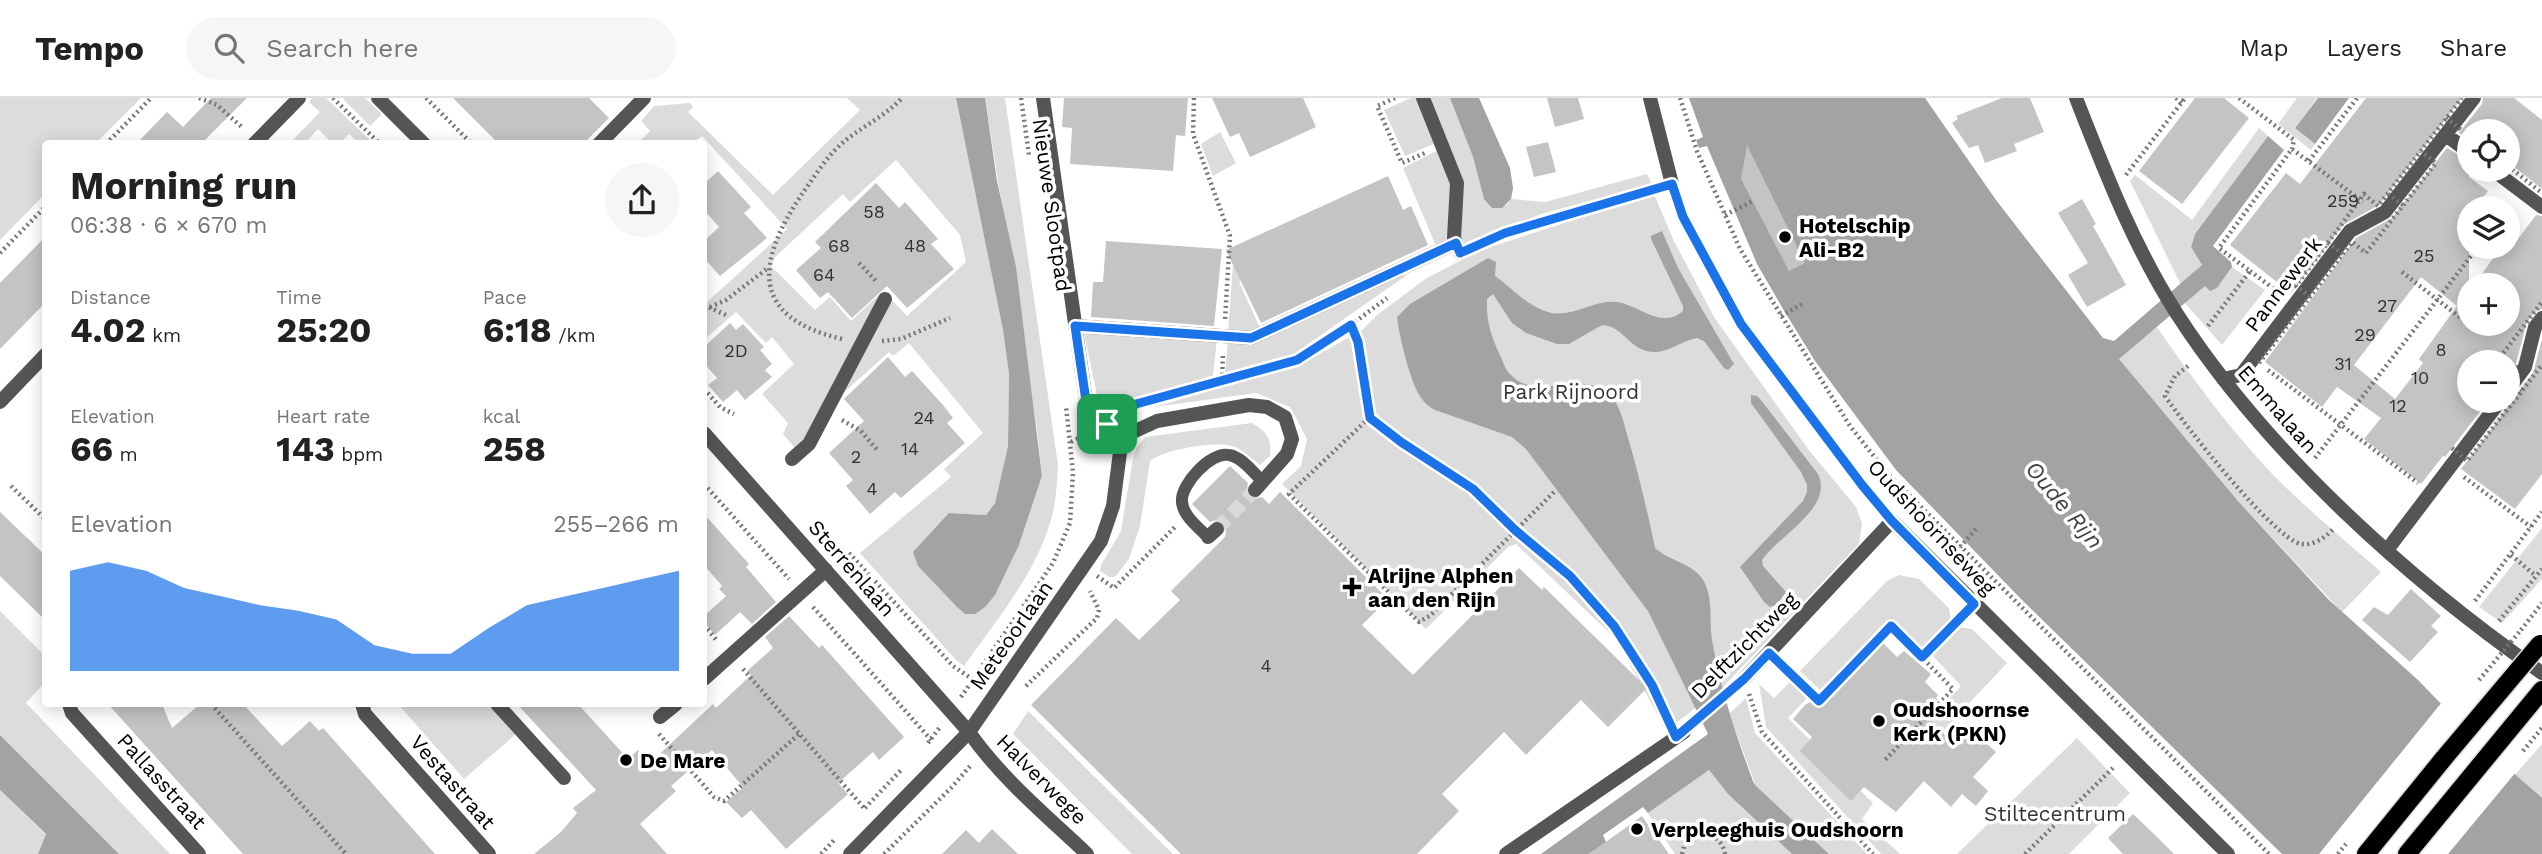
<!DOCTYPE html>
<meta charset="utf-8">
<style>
:root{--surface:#fff;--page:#f6f6f6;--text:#222;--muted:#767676;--line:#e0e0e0;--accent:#1a73e8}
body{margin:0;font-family:"Work Sans",sans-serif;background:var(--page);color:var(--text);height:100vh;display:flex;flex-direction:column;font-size:26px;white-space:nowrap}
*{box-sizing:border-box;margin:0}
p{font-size:23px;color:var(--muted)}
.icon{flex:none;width:38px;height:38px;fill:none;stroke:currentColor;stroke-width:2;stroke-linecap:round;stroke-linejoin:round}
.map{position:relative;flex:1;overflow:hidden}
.sheet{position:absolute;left:42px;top:42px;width:665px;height:567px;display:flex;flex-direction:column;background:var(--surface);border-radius:7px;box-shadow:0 4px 18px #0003}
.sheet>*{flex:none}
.fabs{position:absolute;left:2457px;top:21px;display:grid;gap:14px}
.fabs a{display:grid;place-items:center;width:63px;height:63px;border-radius:50%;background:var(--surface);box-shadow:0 4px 18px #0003;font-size:35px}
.pin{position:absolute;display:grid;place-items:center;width:60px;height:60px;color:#fff;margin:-30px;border-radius:14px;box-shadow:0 4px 10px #0006}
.round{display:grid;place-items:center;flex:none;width:74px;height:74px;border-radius:37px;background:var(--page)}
.overview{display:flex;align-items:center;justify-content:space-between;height:119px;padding:0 28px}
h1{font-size:38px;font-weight:700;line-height:52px}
.figures{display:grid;grid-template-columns:repeat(3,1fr);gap:10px;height:119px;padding:7px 28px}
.figures div{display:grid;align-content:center}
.figures b{font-size:35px;font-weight:700}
.figures small{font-size:19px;font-weight:400}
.figures p{font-size:19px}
.chart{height:196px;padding:14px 28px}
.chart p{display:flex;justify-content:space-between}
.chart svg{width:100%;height:126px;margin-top:7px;fill:var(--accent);opacity:.7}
header{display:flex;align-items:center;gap:42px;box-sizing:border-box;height:98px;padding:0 35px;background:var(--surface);border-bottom:2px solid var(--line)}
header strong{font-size:33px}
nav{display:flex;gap:38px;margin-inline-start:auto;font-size:24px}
.search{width:490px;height:63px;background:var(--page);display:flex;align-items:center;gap:18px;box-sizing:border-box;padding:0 24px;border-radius:38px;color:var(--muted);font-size:26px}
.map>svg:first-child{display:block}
</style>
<header>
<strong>Tempo</strong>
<div class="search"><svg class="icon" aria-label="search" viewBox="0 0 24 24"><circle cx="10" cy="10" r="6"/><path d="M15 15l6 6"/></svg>Search here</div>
<nav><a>Map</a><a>Layers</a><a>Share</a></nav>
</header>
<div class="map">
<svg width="2542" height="756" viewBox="0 0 2542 756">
<rect width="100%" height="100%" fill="#fff"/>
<!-- green -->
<path fill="#dcdcdc" d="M0 0H141L96 45 46 46 45 96 0 142Z
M312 0H326L373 45H359L349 36 340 45H332L318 31 305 45H290L320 14 309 4Z
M345 0H365L382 16 370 28 344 2Z
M847 0H956L1003 232 1009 276 1008 348 995 405 986 417 949 415 1019 447 1042 378 1037 332 985 0H1005L1058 367C1057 387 1056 406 1050 425 1034 478 995 524 964 568L956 562 860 455 951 379 944 371 983 335 909 245 893 258 889 254 841 297 892 202 907 218 966 164 960 137 896 62 850 104 843 96 775 159 771 168 815 212 830 199 851 223 881 195 805 341 795 350 783 336 788 325 762 296 794 266 772 239 766 245 736 214 704 242V207L787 131 702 38 693 45 637 46 650 33 641 23 654 8 690 5 693 9 688 14 773 97 860 12Z
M1411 0H1416L1436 45 1405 58 1384 12Z
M1427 0H1450L1473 59 1484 101 1507 107 1511 101 1545 104 1647 76 1652 86 1541 116 1463 147 1459 137V80Z
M2297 0H2317L2295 30 2315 46 2311 52 2278 26Z
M2259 30 2268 38 2195 136 2191 149 2202 167 2181 187 2130 83 2135 77 2192 122Z
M1220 34 1236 65 1213 78 1201 46Z
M1438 52 1451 85V142L1436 148 1403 70Z
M1654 96 1673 141 1714 219 1808 351 1856 409 1862 426 1859 446 1723 589 1676 625 1665 630 1615 540 1516 446 1508 449 1426 531 1282 386 1301 368 1307 341 1290 309 1256 295 1154 309 1300 267 1362 232 1377 217 1427 180 1481 152Z
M1234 151 1246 179 1239 184 1260 230 1250 236 1228 235Z
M2232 169 2265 192 2222 247 2184 204 2205 187 2217 190Z
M1407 177 1291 258 1225 276 1228 242 1400 178Z
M2157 229C2189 276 2224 323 2262 365 2298 404 2341 439 2381 474L2342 514 2238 403 2118 260Z
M1084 235 1217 241 1213 278 1115 306 1109 312 1098 302Z
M1252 325C1267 334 1272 340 1270 358L1260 367C1252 361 1241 350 1232 348 1212 343 1166 351 1150 363L1140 428 1129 461 1115 479H1109L1100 473 1101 467 1121 433 1133 360 1137 349 1145 339Z
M2542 430V481L2502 525 2479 509Z
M1899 477 1919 481 1949 510 1951 524 1924 551 1892 522 1822 594 1800 573 1887 483Z
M0 513 45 558V584L26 605 170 756H119L0 637Z
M1959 529 1972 531 2007 565 1913 665 1899 654 1961 588 1932 557Z
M1792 582 1808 599 1788 620 1873 705 1862 721 1900 756H1881L1766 629 1759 586 1774 600Z
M1746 600 1755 635 1867 756H1829L1756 688 1729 616Z
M398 606H489L516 636 464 681Z
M1028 613 1173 756H1132L1013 636Z
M2077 640 2130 695 2069 756H1957Z
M2542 646V704L2514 678Z
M1709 672 1728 696 1792 756H1675L1648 715Z
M0 692 46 737 38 756H0Z"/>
<!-- water -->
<path fill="#a3a3a3" d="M956 0H985L997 83 1016 169 1042 378 1019 447 995 497 985 509 975 516H965L957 509 918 468 913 454 949 415 986 417 995 405 1008 348 1009 276 1003 232Z
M1450 0H1479L1510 70 1513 90 1511 101 1502 110H1492L1484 101 1473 59Z
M1689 0H1925L1996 102 2103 240 2114 243 2202 167 2191 149 2195 136 2268 38 2284 52 2213 148 2231 164 2232 169 2217 190 2210 193 2205 188 2119 261 2238 403 2328 501 2418 582 2477 643 2542 700V756H2282L2021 501 1896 372 1815 263 1783 211 1757 166 1707 48 1699 50 1696 42 1703 39Z
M2318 0H2349L2315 46 2295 30Z
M1662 133 1678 170 1734 266 1728 272 1724 270 1704 243 1697 240C1683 242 1670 254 1655 254 1629 254 1625 228 1602 227L1569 246H1557L1526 235 1512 225 1493 196 1487 201C1486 223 1491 238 1500 257 1503 264 1505 271 1510 276 1535 305 1584 270 1610 297 1620 307 1623 323 1627 336 1638 374 1647 411 1655 450 1668 462 1690 465 1701 479 1714 496 1709 522 1712 542 1720 589 1736 638 1753 683L1756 688 1829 756H1792L1728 696 1709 672 1648 715 1643 709 1603 737 1606 744 1589 756H1541L1708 636 1648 513 1526 351 1512 339 1435 312C1430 309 1425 306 1422 301 1411 288 1399 238 1397 219L1410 206 1488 160 1496 164 1495 178C1511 189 1527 208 1548 214 1571 221 1594 201 1617 204 1639 207 1661 232 1683 213V208L1651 141V138Z
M1751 297 1757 298 1761 302 1818 376C1834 410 1779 437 1762 462L1763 468 1786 494 1776 507 1770 509 1764 504 1740 469 1803 403 1807 394V387L1801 374 1751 305Z
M0 637 119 756H38L46 736 0 692Z"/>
<!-- pier -->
<path fill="#fff" d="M2442 604 2516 674 2448 756H2319Z"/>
<!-- building -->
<path fill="#c4c4c4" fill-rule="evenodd" d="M211 0H247L201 46H136L167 14 183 29Z
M453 0H589L609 20 583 46H499Z
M1064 0H1188L1185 38 1176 37 1173 73 1070 66 1072 30 1062 29Z
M1212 0H1303L1316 29 1250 59 1239 35 1230 39Z
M1547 0H1578L1584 21 1555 29Z
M2002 0H2030L2044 34 2014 46 2017 53 1985 65 1978 47 1969 50 1952 25 1958 21 1956 18Z
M2195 0H2224L2249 20 2182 106 2139 73Z
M2366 0H2462L2379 107 2343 127 2291 195 2230 147 2286 75 2300 86Z
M2483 0H2514L2542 22V91L2508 64V33H2469V42L2459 35 2482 6Z
M1548 44 1556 74 1534 79 1526 49Z
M1747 47 1805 165 1789 173 1741 81Z
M2447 50 2469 63V79L2488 93 2475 110H2469V226H2508V187H2474L2501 149H2512L2536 117 2542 118V211L2535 214 2527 224 2516 265 2508 276V264H2469V303H2488L2445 359 2443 358 2421 386 2364 341 2381 320 2337 289 2322 309 2265 264 2356 140 2392 120ZM2421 179 2457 208 2419 261 2423 265 2395 301 2354 267Z
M718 73 751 109 744 115 767 140 720 178 704 160V143L719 129 704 112V86Z
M1388 78 1403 112 1411 108 1428 147 1261 225 1226 152Z
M876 85 899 110 905 104 938 141 931 146 954 171 907 210 887 188 852 220 828 194 820 200 796 172 821 150 815 144Z
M2082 101 2096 126 2093 128 2126 187 2087 209 2068 177 2088 165 2058 115Z
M46 138V204L0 251V185Z
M1106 143 1222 151 1214 228 1091 219 1093 184H1103Z
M730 225 736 232 743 226 764 249 760 252 772 266 765 272 772 279 745 302 737 292 723 304 708 287 717 280 704 265V249Z
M2542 241V376L2515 411 2461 371 2508 309 2509 301 2516 298 2533 275Z
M888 259 905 279 912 273 943 307 953 320 947 325 965 345 901 400 895 394 870 416 846 388 853 382 829 355 864 323 844 301Z
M1230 368 1248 385 1246 394 1249 400 1254 401 1262 399 1269 406 1280 394 1388 501 1362 527 1413 577 1519 470 1542 492 1544 489 1647 590 1608 629 1581 602 1526 657 1504 634 1442 696 1459 713 1417 756H1181L1031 607 1116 520 1139 542 1180 502 1171 493 1225 439 1226 433 1224 424 1216 422 1210 424 1192 406Z
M0 414 46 458V523L0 478Z
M704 416 749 466 746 469 776 504 752 526 740 514 715 537 704 524V518L726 498 719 491 722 488 704 467Z
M2411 491 2441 518 2431 528 2438 534 2410 564 2362 522 2374 509 2388 517Z
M789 518 819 550 822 547 904 639 879 662 873 654 838 685 848 696 786 751 751 712 742 720 726 704 743 689 712 652 671 688 676 693 640 726 667 756H534L561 734 577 715 573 710 596 692 517 606H578L628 661 638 652 650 665 713 606 716 610 751 577 747 573 773 550 765 539Z
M1881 543 1897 559 1904 553 1931 576 1925 584 1938 597 1936 600 1938 602 1925 615 1951 643 1966 626 1996 654 1973 679 1988 693 1976 708 1962 696 1951 709 1924 683 1896 714 1864 689 1851 703 1800 653 1812 639 1793 621 1805 607 1828 594Z
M108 606H162L172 630 200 606H243L282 648 310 623 319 633 323 630 435 756H243Z
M2133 716 2156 738 2174 756H2123L2108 740Z
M1642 718 1669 756H1589Z
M992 731 1018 756H942L966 732 979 745Z"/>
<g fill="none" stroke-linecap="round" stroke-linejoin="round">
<!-- minor-tunnel -->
<path stroke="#d9d9d9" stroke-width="14" stroke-dasharray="14 7" stroke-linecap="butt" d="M1217 431 1255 392"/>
<!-- primary casing -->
<g stroke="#dbdbdb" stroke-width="21">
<path id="primary" d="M2366 756 2444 660
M2407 756 2542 592"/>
</g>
<!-- path -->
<path stroke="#777" stroke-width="4.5" stroke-dasharray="2 3.5" stroke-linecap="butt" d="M199 0 217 7 243 30
M333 0 380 46
M426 0 472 46
M1021 0 1029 57
M1194 0 1193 36 1230 138 1225 222
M1395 0 1377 8 1402 65 1425 55
M1680 0 1697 53 1740 151 1850 328 1888 376 2269 756
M2176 0 2182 5
M2239 0 2294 42 2292 51
M106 46 151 0
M2309 63 2357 0
M2126 77 2185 0
M1677 102 1683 119 1741 226 1880 409
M1725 117 1753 103
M1475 148 1505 135 1656 90
M0 155 46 108
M859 165 878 185
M2250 173 2282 197
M2402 174 2480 235
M704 207 726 217
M710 209 726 202 768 170
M1781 218 1802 206
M1351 227 1358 244 1369 320 1401 344 1473 391 1515 432 1570 478 1614 528 1652 587 1669 623
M2208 228 2250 173 2219 150 2292 51 2363 104
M842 241C748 219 757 163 802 96 815 78 828 56 846 42 865 27 885 18 902 0
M882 243 901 241 950 220
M2188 268 2175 278 2165 298C2184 326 2273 440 2301 446 2314 448 2326 439 2334 430
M2268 272 2418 385
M1222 282 1223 255
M704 291 720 309 734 316
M1122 315 1136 306 1297 262 1351 227 1387 200
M1369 320 1289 396 1419 524 1431 517 1556 392
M842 322 861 333 878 353
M1071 344 1091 334
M2315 360 2478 149
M2464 379 2531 429
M704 386 789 481
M11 388 46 422
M1960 449 1976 431
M849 455 953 568 981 587
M2511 457 2536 478
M1097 478 1114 490 1175 429
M2475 503 2542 414
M813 509 933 644
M2499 523 2542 471
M704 527 718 544
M2521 532 2542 505
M1922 559 1963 517
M1781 566 1819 603 1891 528 1953 591 1884 663
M743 571 864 710
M1026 588 1097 520 1099 512 1090 493
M1749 596 1762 634 1873 756
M961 599 1053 465 1070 425 1073 375 1066 308
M211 606 346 756
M1698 622 1731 593
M659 636 714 699 724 703 799 636
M928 645 940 629
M2523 653 2542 630
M865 710 902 671
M821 756 835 741
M884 756 951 690 971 667
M1682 756 1686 741 1699 733C1712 736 1722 741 1725 756
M2025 756 2115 668
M2338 756 2346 746"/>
<!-- service -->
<path stroke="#555" stroke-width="12" d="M1208 439C1199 430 1183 418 1182 404 1180 387 1211 353 1229 357 1242 359 1254 375 1263 384"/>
<!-- pedestrian -->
<path stroke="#555" stroke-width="14" d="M1423 0 1457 85 1454 140 1460 155
M1075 228 1251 240 1456 145
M792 361 809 346 885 201
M497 606 564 680"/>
<!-- minor -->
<path stroke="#555" stroke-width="14" d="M378 0 424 46
M1043 0 1086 303 1107 326 1122 339
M1650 0 1672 86
M2076 0C2105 74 2134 149 2177 216 2266 354 2409 482 2542 575
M2446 37 2469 54
M254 46 299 0
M599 46 644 0
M2493 72 2542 109
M2223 281 2241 277 2350 133 2385 114 2474 0
M2508 292 2525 269 2535 229 2542 220
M0 304 46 256
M704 335 969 634C1001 680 1046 717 1087 756
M1208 439 1217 431
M2387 452 2500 303
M704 581 826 472
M1744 581 1892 423 2228 756
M69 606 72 615 199 756
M362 606 365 616 489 756
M660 619 676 606
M850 756 969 634 1101 443 1113 408 1122 339 1157 323 1249 307 1267 309 1285 319 1292 341 1287 356 1255 392
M1506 756 1684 634"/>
<!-- primary -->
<use href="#primary" stroke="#000" stroke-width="18"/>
<!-- primary-bridge casing -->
<g stroke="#dbdbdb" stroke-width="21" stroke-linecap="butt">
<path id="primary-bridge" d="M2444 660 2540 546"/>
</g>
<!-- path-bridge -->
<path stroke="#777" stroke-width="4.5" stroke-dasharray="2 3.5" stroke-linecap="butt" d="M2446 20 2469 38
M2508 68 2542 95
M2388 96 2403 107
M2328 145 2343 156
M2310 199 2296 188 2364 96 2378 108 2462 0
M2259 265 2352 144 2366 155 2436 65 2421 53
M2508 278 2515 269 2501 258 2542 204
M2508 281 2522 292
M2452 350 2467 363 2542 267
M2479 582 2521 532"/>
<!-- primary-bridge -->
<use href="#primary-bridge" stroke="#000" stroke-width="18"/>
</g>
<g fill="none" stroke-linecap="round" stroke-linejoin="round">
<!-- route casing -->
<g stroke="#fff" stroke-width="14">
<path id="route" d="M1672 86 1683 119 1741 226 1862 387 1892 423 1974 506 1922 559 1891 528 1819 603 1769 555 1744 581 1676 639 1652 587 1614 528 1570 478 1515 432 1473 391 1401 344 1370 320 1358 244 1351 227 1297 262 1136 306 1107 326 1086 303 1075 228 1251 240 1456 145 1460 155 1505 135Z"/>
</g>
<!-- route -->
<use href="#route" stroke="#1a73e8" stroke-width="9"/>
</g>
<!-- markers -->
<g fill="#000" stroke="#fff" stroke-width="2.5">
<circle cx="1785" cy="139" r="7"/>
<path d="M1348.5 478.5h7v7h7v7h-7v7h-7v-7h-7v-7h7z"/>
<circle cx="1879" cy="623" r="7"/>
<circle cx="626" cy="662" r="7"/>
<circle cx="1637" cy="731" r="7"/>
</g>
<g text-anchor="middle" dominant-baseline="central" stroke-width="7" stroke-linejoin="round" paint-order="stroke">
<!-- number labels -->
<g font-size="18" fill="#313131">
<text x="2343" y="102">259</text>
<text x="874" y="113">58</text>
<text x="839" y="147">68</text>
<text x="915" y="147">48</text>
<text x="2424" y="157">25</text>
<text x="824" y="176">64</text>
<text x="2387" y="207">27</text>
<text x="2365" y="236">29</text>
<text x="2441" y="251">8</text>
<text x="736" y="252">2D</text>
<text x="2343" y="265">31</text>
<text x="2420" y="279">10</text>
<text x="2398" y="307">12</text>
<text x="924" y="319">24</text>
<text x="910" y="350">14</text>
<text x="856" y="358">2</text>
<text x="872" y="390">4</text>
<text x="1266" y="567">4</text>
</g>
<!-- street labels -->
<g font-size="21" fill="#000" stroke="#fff">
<text transform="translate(1052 107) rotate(82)">Nieuwe Slootpad</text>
<text transform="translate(2283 186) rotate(-53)">Pannewerk</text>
<text transform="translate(2278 311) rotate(49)">Emmalaan</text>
<text transform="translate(1932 429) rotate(47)">Oudshoornseweg</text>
<text transform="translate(852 470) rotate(49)">Sterrenlaan</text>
<text transform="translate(1011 537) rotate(-55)">Meteoorlaan</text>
<text transform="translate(1744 547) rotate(-45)">Delftzichtweg</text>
<text transform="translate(1042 681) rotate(45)">Halverwege</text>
<text transform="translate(162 683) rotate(48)">Pallasstraat</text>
<text transform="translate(453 684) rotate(49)">Vestastraat</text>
</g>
<!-- poi labels -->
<g font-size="21" font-weight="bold" fill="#000" stroke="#fff" text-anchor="start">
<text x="1799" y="127">Hotelschip<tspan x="1799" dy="24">Ali-B2</tspan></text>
<text x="1368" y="477">Alrijne Alphen<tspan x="1368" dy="24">aan den Rijn</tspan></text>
<text x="1893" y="611">Oudshoornse<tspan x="1893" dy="24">Kerk (PKN)</tspan></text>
<text x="640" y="662">De Mare</text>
<text x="1651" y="731">Verpleeghuis Oudshoorn</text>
</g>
<!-- park labels -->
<g font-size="21" fill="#333" stroke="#fff">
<text x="1571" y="293">Park Rijnoord</text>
<text x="2055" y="715">Stiltecentrum</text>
</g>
<!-- water labels -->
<g font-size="23" font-style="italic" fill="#444" stroke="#fff">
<text transform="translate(2064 407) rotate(50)">Oude Rijn</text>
</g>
</g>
</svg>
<div class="fabs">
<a><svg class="icon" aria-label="locate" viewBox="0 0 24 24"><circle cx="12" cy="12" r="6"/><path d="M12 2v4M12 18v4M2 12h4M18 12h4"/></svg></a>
<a><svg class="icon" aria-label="layers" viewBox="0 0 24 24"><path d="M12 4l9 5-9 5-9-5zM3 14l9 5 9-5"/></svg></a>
<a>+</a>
<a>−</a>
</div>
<div class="pin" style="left:1107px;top:326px;background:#1e9e55"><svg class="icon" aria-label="arrive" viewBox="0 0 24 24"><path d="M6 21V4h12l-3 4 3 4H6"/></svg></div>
<section class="sheet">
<div class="overview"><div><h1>Morning run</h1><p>06:38 · 6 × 670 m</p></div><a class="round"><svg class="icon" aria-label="share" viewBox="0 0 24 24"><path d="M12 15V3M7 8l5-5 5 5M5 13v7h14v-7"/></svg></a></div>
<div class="figures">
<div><p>Distance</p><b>4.02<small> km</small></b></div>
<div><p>Time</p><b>25:20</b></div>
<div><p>Pace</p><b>6:18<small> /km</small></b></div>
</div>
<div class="figures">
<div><p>Elevation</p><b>66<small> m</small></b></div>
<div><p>Heart rate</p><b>143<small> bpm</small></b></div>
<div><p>kcal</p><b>258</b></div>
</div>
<div class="chart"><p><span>Elevation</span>255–266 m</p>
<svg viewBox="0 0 160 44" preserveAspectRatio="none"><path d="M0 44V9L10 6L20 9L30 15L40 18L50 21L60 23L70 26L80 35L90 38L100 38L110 29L120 21L130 18L140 15L150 12L160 9V44z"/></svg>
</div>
</section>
</div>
